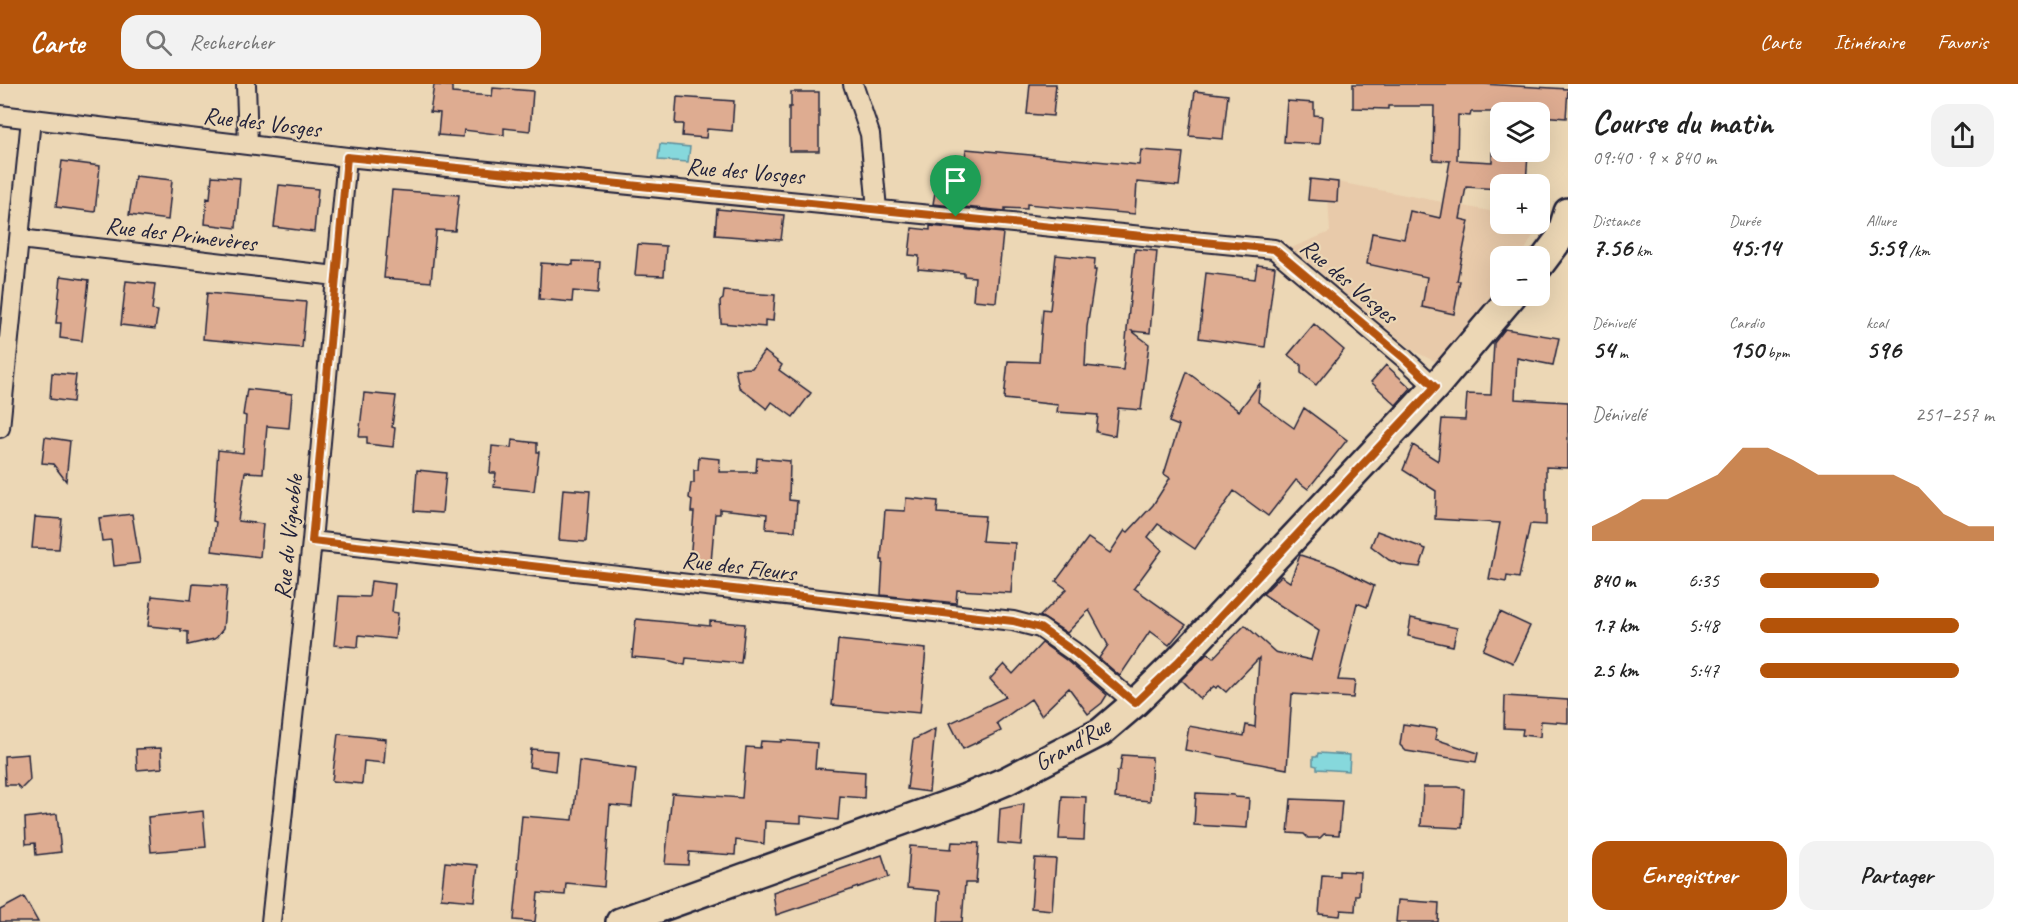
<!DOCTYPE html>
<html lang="fr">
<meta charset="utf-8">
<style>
:root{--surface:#fff;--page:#f2f2f2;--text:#222;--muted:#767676;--accent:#b45309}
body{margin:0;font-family:Caveat,sans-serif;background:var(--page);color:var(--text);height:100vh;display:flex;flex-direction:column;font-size:22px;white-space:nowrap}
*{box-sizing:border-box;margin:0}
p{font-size:20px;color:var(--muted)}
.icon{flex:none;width:33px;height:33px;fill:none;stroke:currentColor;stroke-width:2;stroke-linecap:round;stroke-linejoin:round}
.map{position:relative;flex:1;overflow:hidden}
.drawer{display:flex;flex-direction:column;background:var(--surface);width:450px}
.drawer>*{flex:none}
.tools{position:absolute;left:1490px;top:18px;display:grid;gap:12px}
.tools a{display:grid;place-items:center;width:60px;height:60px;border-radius:12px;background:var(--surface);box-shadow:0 6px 24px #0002;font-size:30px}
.pin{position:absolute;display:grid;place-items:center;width:51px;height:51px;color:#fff;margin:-62px -26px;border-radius:50% 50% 50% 0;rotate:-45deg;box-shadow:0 0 6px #0007}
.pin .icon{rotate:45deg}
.round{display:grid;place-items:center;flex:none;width:63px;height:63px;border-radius:18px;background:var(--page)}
.overview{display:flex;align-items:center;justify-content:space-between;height:102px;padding:0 24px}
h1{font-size:33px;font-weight:700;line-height:45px}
.stats{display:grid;grid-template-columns:repeat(3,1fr);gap:9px;height:102px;padding:6px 24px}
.stats div{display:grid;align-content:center}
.stats b{font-size:26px;font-weight:700}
.stats small{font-size:16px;font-weight:400}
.stats p{font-size:16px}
.chart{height:168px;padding:12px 24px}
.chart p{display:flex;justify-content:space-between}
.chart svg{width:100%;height:108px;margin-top:6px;fill:var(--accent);opacity:.7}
.action{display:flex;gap:12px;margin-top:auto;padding:12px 24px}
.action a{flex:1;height:69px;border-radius:18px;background:var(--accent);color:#fff;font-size:24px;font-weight:700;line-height:69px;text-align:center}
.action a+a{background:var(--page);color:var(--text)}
ul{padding:0 24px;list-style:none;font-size:20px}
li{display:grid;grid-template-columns:96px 72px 1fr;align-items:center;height:45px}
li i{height:15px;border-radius:8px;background:var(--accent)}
header{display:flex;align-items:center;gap:36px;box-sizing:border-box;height:84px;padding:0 30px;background:var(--accent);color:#fff}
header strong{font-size:28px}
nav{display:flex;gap:33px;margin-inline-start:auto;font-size:21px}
.search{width:420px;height:54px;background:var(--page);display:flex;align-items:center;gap:15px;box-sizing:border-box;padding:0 21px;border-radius:18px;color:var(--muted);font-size:22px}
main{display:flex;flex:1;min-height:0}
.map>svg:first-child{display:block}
</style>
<header>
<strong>Carte</strong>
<div class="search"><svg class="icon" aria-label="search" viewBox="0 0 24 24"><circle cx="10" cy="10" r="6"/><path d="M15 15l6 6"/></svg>Rechercher</div>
<nav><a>Carte</a><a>Itinéraire</a><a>Favoris</a></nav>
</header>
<main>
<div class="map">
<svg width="1568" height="838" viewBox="0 0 1568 838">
<rect width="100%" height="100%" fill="#ecd7b5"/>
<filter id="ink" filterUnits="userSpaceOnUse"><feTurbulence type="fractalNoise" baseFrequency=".0167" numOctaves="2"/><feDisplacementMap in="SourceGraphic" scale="12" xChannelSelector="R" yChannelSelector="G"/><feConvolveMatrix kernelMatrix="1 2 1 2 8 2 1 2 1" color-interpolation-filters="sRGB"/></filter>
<g filter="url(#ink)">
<!-- built -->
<path fill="#e8caaa" d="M1327 96 1500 129V140H1539L1522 172H1500V200L1436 278 1414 267 1291 164 1330 148Z"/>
<!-- water -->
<path fill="#86d8dc" stroke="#5e8f9c" stroke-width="1.5" d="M660 60 690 63 688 78 658 76Z
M1318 669 1350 671 1349 687 1317 685V682L1313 681V673H1317Z"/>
<!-- building -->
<path fill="#deac91" stroke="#22223b" stroke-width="1.5" d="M1030 0H1056L1053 32 1027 30Z
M1353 0H1483L1568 5 1566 34 1539 32V28H1471L1470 32 1458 31 1457 76 1492 78V68L1528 69 1526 100H1500V105L1466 103 1460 135 1469 137 1457 197H1460L1454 230 1422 223 1427 193 1367 180 1372 149 1404 155 1410 127 1440 134 1450 77 1433 76 1434 22H1388V25L1353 24Z
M434 1 452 2V9L492 12 493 4 533 7 530 47 504 44V51L464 46 463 53 438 51 440 29 430 28Z
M1195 7 1228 11 1223 55 1189 52Z
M791 8H819V67H789V23H791Z
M677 13 734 17 732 47 707 45 706 54 682 52 683 40H675Z
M1287 17 1314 19V31L1322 32 1320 60 1284 58Z
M966 65 1139 81 1141 66 1183 69 1179 102 1137 98 1135 130 1027 120V125L1005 124V127L933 120 937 97 950 99 952 93 963 95Z
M62 77 100 82 95 128 56 123Z
M135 92 172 96 168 136 129 131Z
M212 92 240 94 236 144 205 140 207 114 210 115Z
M1310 95 1338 98 1337 118 1308 116Z
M279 101 318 105 314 148 274 143Z
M392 106 459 111 455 147 436 146 431 198 384 194Z
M717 125 784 131 781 156 715 151Z
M930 142 1003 149 996 218 973 216 975 193 964 192V189L918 185 919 172 909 171 912 144 930 146Z
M638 160 666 162 664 192 635 191Z
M1135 165 1157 167 1150 249 1132 247 1149 260 1141 326 1118 324 1115 352 1096 348 1098 331 1057 328 1058 321 1004 315 1008 277 1039 278 1043 225 1050 226 1056 171 1095 175 1094 186H1096L1087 243 1085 282 1123 286Z
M573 177 600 178 598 209 573 207 572 218 539 215 541 179 573 181Z
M1257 181 1275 183 1265 263 1199 254 1206 189 1255 195Z
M61 192 89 196 82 257 60 254 61 239H56Z
M126 197 155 200 152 226 158 227 155 245 121 241Z
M724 207 775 211 773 237 765 236V243L721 239 720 217 723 215Z
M207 209 306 218 302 264 203 255Z
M1314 240 1344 266 1316 301 1301 289V281L1288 271Z
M1505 245 1559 254 1553 281 1517 274 1515 315 1568 318V384L1546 383V441L1530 440 1519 494 1507 492 1506 498 1489 495 1500 439 1435 435 1436 407 1403 386 1413 361 1438 377 1442 335 1465 336 1467 310 1491 311 1494 259Z
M764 267 782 281 779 286 811 309 793 333 772 318 767 325 739 303 735 285 752 284Z
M1386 281 1411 304 1396 321 1371 298Z
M1187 288 1239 327 1260 299 1258 318 1294 344 1304 324 1347 356 1308 405 1296 396 1268 432 1234 407 1195 465 1158 440 1148 453 1162 466 1134 504 1186 541 1169 561 1150 547 1120 592 1099 574 1108 561 1089 526 1067 549 1040 532 1067 505 1056 497 1088 454 1110 469 1125 446 1128 448 1153 421 1170 394 1164 390 1179 342 1169 338Z
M52 289 76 291 73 318 50 315Z
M247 305 292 310 289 344 267 342 263 389 245 388 238 437 263 440 260 473 212 467 216 438 213 437 218 366 243 369 246 332 243 331Z
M364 309 396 312 392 343 395 344 393 363 367 360V353H359Z
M45 353 70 357 66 397 53 380 42 379Z
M512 356 537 359V368H539L534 407 494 403 496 389H490L492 362 511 364Z
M699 373 720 375 719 388H756L757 374 790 377 789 416 797 417 795 447 766 445 767 430 720 425V430H715L711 479 690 477 694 428H691L692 416 689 414 691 399H694V386H698Z
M417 386 446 389 442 429 414 427Z
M563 405 590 407 586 458 559 456Z
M906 414 938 417 937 429 985 432 982 457 1015 459 1011 509 957 506 956 519 881 511 883 476H881L885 426 905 427Z
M132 430 140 479 114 482 111 456 102 457 99 434Z
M35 433 62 435 59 465 32 464Z
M1377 447 1426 465 1420 483 1402 481 1389 476 1371 462Z
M1300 471 1334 482 1374 502 1367 523 1357 519 1338 596 1355 597 1353 614 1292 610 1287 685 1185 666 1189 642 1244 652 1246 641 1255 643 1259 574 1226 608 1219 602 1216 604 1214 602 1200 615 1181 596 1208 569 1213 574 1245 541 1275 568 1311 576 1319 547 1263 510 1281 492 1290 498Z
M371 497 395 500 392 528 398 529 395 555 359 551 358 563 334 561 339 512 369 513Z
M193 500 227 502 223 545 217 553 214 555 188 561V548L181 547V545L148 542 152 512 191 516Z
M1500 528 1530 542 1513 579 1483 566Z
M1411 534 1457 544 1453 562 1408 552Z
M636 535 710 542V537L745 540 741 579 686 574 685 581 667 576 632 573Z
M838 556 926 565 920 629 832 621Z
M1042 559 1066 576 1107 611 1102 619 1088 630 1069 604 1041 631 1031 615 997 639 1001 647 963 665 950 639 1006 613 990 595 1004 580 1013 590Z
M1505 612 1568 616V639L1541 637 1540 653 1522 651 1523 645 1504 644Z
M1403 640 1437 645 1435 655 1478 669 1476 678 1406 667 1400 661Z
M935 645 929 708 907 705 913 656Z
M338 650 386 655 384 679 364 677 362 700 332 697Z
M781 656 817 659 815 684 865 688 864 714 840 712 838 736 801 732V739L765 737 764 760 736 756 735 771 689 768 688 781 665 780 672 709 742 714 746 663 760 664 761 657 781 658Z
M161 664 162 684 137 686 136 665Z
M531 665 557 667 555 687 529 683Z
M28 670 30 696 21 705 17 701H5L4 672Z
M1122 671 1152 673 1150 717 1115 714 1117 687 1120 686Z
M579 677 636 685 632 723 610 721 604 803 566 799 565 811 538 809 535 838 514 836 519 785H517L522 732 573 736Z
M1423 703H1457L1464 705 1462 744 1421 742Z
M1196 709 1234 711 1235 713 1249 714 1247 744 1194 741Z
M1062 712 1086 713 1084 756 1059 755Z
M1291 715 1342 717 1339 751 1324 750 1320 754H1308L1304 750 1288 749Z
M1024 720 1021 761 998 759 1000 725Z
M203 727 206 763 151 768 148 733Z
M57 730 61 768 36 771 35 759 26 760 25 734Z
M952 758 979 759 976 799H965L962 838H938L940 807 907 804 910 762 951 765Z
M882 771 889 793 776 831 773 808Z
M1035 774 1056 775 1052 826 1031 824Z
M445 778 478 781 474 817 441 814Z
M1339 787 1360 788 1359 811H1356L1355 827 1341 826 1340 832 1319 830 1322 791 1339 792Z
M24 813 38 838H0V826Z
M1398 816 1439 819 1438 838H1396Z"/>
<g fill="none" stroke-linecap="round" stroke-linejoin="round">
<!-- street casing -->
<g stroke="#22223b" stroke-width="22">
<path id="street" d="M246 0 248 61
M853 0 870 50 877 125
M0 31 347 73 1274 165 1405 275 1435 303
M20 155 336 192
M0 344 31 35
M312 457 1013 537 1040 544 1073 567 1135 619
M271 838 312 457 347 73"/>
</g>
<!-- secondary casing -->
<g stroke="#22223b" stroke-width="32">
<path id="secondary" d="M1539 182 1560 154 1568 128
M620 838 966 714 1006 697 1101 648 1135 619 1178 577 1435 303 1512 212"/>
</g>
<!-- street -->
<use href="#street" stroke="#ecd7b5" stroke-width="18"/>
<!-- secondary -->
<use href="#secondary" stroke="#ecd7b5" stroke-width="27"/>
</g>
</g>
<g fill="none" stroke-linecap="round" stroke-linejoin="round" filter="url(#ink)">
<!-- route casing -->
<g stroke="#fff" stroke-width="12">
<path id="route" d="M347 73 1274 165 1405 275 1435 303 1178 578 1135 619 1073 567 1040 544 1013 537 312 457Z"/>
</g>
<!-- route -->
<use href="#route" stroke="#b45309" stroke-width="8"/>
</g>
<g text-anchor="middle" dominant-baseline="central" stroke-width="4.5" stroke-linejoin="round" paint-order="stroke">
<!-- street labels -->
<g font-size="24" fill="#22223b" stroke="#ecd7b5">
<text transform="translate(262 38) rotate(7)">Rue des Vosges</text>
<text transform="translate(745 87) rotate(5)">Rue des Vosges</text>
<text transform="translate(181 150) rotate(7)">Rue des Primevères</text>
<text transform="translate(1349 197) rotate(40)">Rue des Vosges</text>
<text transform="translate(288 453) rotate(-84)">Rue du Vignoble</text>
<text transform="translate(739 482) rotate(7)">Rue des Fleurs</text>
<text transform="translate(1072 660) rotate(-30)">Grand'Rue</text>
</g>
</g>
</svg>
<div class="tools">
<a><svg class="icon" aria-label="layers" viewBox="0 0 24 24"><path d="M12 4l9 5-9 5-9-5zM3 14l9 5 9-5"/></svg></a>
<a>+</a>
<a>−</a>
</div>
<div class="pin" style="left:956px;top:133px;background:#1e9e55"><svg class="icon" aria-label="arrive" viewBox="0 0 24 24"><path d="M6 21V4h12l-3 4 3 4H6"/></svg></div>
</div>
<section class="drawer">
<div class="overview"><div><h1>Course du matin</h1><p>09:40 · 9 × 840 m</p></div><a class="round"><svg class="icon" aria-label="share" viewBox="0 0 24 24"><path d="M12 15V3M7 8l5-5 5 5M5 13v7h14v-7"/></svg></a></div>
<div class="stats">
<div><p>Distance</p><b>7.56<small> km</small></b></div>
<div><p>Durée</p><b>45:14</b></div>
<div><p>Allure</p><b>5:59<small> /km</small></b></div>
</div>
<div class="stats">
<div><p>Dénivelé</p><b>54<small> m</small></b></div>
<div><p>Cardio</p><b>150<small> bpm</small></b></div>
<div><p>kcal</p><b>596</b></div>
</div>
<div class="chart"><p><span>Dénivelé</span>251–257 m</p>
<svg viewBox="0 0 160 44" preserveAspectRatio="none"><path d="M0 44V38L10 33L20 27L30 27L40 22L50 17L60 6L70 6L80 11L90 17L100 17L110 17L120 17L130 22L140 33L150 38L160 38V44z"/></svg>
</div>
<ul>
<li><b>840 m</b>6:35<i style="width:51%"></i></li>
<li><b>1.7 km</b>5:48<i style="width:85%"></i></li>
<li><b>2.5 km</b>5:47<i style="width:85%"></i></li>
</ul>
<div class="action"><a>Enregistrer</a><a>Partager</a></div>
</section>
</main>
